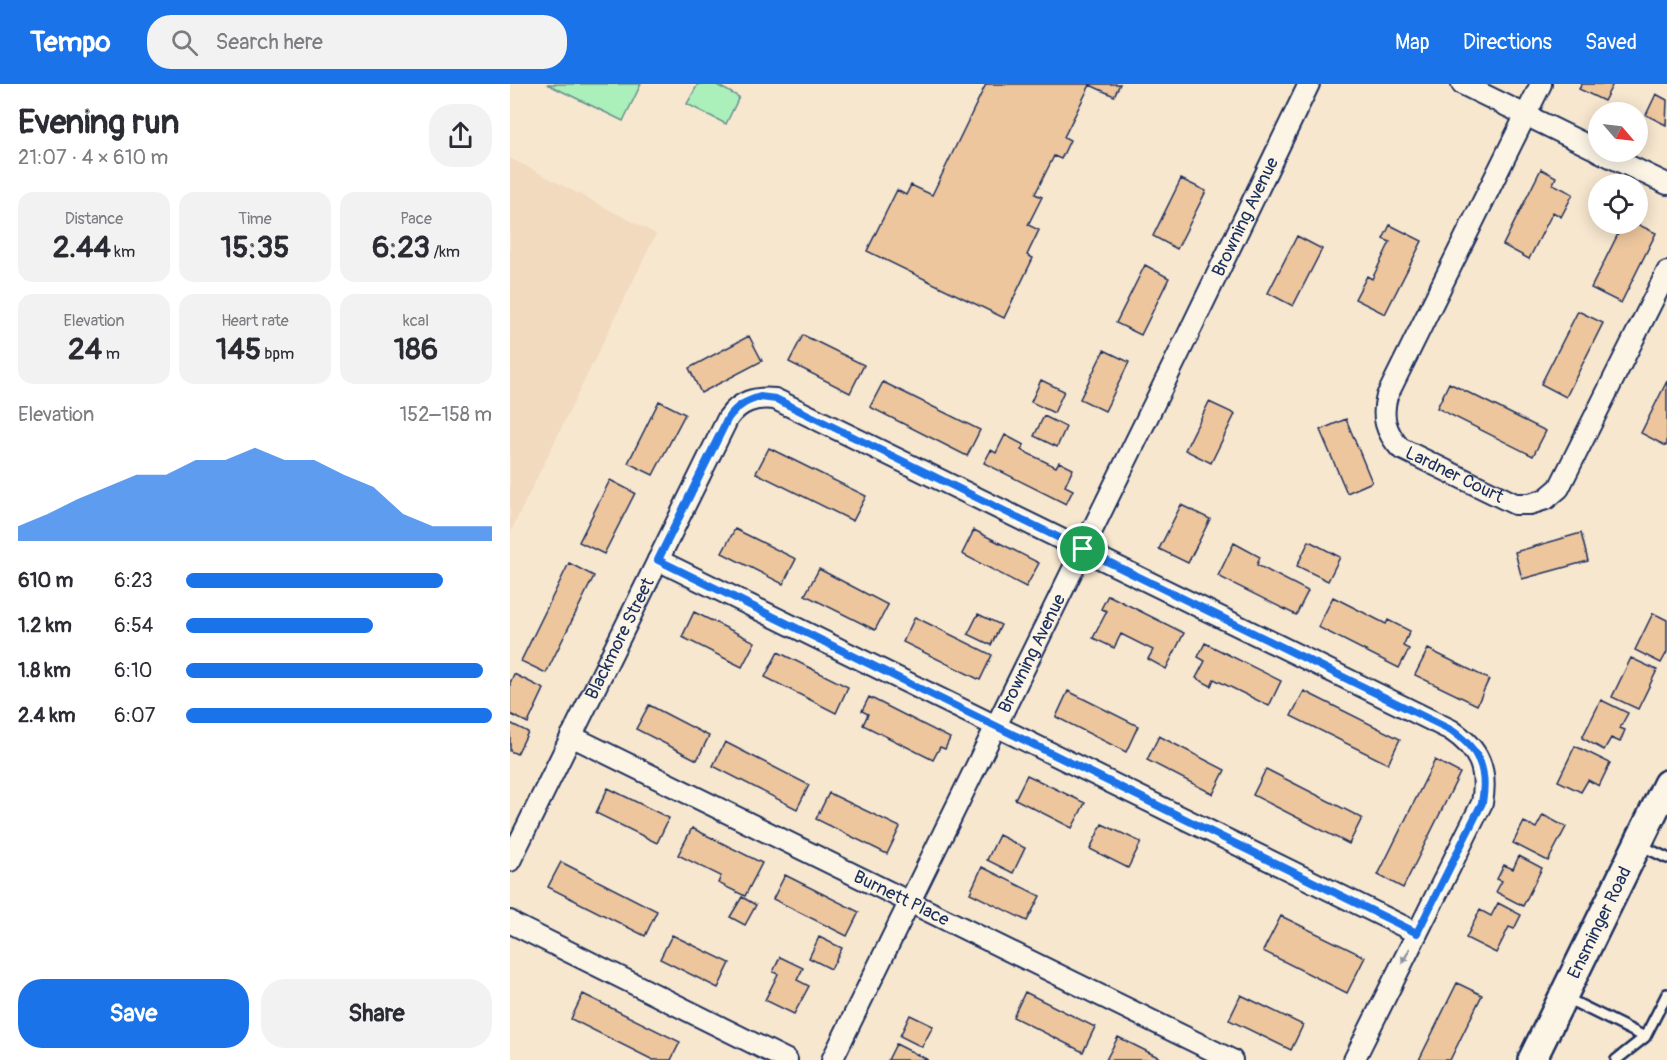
<!DOCTYPE html>
<meta charset="utf-8">
<style>
:root{--surface:#fff;--page:#f2f2f3;--text:#2b2b33;--muted:#7c7c81;--accent:#1a73e8}
body{margin:0;font-family:Pangolin,sans-serif;background:var(--page);color:var(--text);height:100vh;display:flex;flex-direction:column;font-size:22px;white-space:nowrap}
*{box-sizing:border-box;margin:0}
p{font-size:20px;color:var(--muted)}
.icon{flex:none;width:33px;height:33px;fill:none;stroke:currentColor;stroke-width:2;stroke-linecap:round;stroke-linejoin:round}
.map{position:relative;flex:1;overflow:hidden}
.sheet{display:flex;flex-direction:column;background:var(--surface);width:510px}
.sheet>*{flex:none}
.needle{width:39px;rotate:118deg}
.controls{position:absolute;left:1078px;top:18px;display:grid;gap:12px}
.controls a{display:grid;place-items:center;width:60px;height:60px;border-radius:50%;background:var(--surface);box-shadow:0 3px 15px #0003;font-size:30px}
.pin{position:absolute;display:grid;place-items:center;width:51px;height:51px;color:#fff;margin:-26px;border:3px solid #fff;border-radius:50%;box-shadow:0 2px 6px #0007}
.round{display:grid;place-items:center;flex:none;width:63px;height:63px;border-radius:24px;background:var(--page)}
.headline{display:flex;align-items:center;justify-content:space-between;height:102px;padding:0 18px}
h1{font-size:33px;font-weight:700;line-height:45px}
.figures{display:grid;grid-template-columns:repeat(3,1fr);gap:9px;height:102px;padding:6px 18px}
.figures div{display:grid;align-content:center;border-radius:15px;background:var(--page);text-align:center}
.figures b{font-size:30px;font-weight:700}
.figures small{font-size:16px;font-weight:400}
.figures p{font-size:16px}
.chart{height:168px;padding:12px 18px}
.chart p{display:flex;justify-content:space-between}
.chart svg{width:100%;height:108px;margin-top:6px;fill:var(--accent);opacity:.7}
.action{display:flex;gap:12px;margin-top:auto;padding:12px 18px}
.action a{flex:1;height:69px;border-radius:24px;background:var(--accent);color:#fff;font-size:24px;font-weight:700;line-height:69px;text-align:center}
.action a+a{background:var(--page);color:var(--text)}
ul{padding:0 18px;list-style:none;font-size:20px}
li{display:grid;grid-template-columns:96px 72px 1fr;align-items:center;height:45px}
li i{height:15px;border-radius:8px;background:var(--accent)}
header{display:flex;align-items:center;gap:36px;box-sizing:border-box;height:84px;padding:0 30px;background:var(--accent);color:#fff}
header strong{font-size:28px}
nav{display:flex;gap:33px;margin-inline-start:auto;font-size:21px}
.search{width:420px;height:54px;background:var(--page);display:flex;align-items:center;gap:15px;box-sizing:border-box;padding:0 21px;border-radius:24px;color:var(--muted);font-size:22px}
main{display:flex;flex:1;min-height:0}
.map>svg:first-child{display:block}
</style>
<header>
<strong>Tempo</strong>
<div class="search"><svg class="icon" aria-label="search" viewBox="0 0 24 24"><circle cx="10" cy="10" r="6"/><path d="M15 15l6 6"/></svg>Search here</div>
<nav><a>Map</a><a>Directions</a><a>Saved</a></nav>
</header>
<main>
<section class="sheet">
<div class="headline"><div><h1>Evening run</h1><p>21:07 · 4 × 610 m</p></div><a class="round"><svg class="icon" aria-label="share" viewBox="0 0 24 24"><path d="M12 15V3M7 8l5-5 5 5M5 13v7h14v-7"/></svg></a></div>
<div class="figures">
<div><p>Distance</p><b>2.44<small> km</small></b></div>
<div><p>Time</p><b>15:35</b></div>
<div><p>Pace</p><b>6:23<small> /km</small></b></div>
</div>
<div class="figures">
<div><p>Elevation</p><b>24<small> m</small></b></div>
<div><p>Heart rate</p><b>145<small> bpm</small></b></div>
<div><p>kcal</p><b>186</b></div>
</div>
<div class="chart"><p><span>Elevation</span>152–158 m</p>
<svg viewBox="0 0 160 44" preserveAspectRatio="none"><path d="M0 44V38L10 33L20 27L30 22L40 17L50 17L60 11L70 11L80 6L90 11L100 11L110 17L120 22L130 33L140 38L150 38L160 38V44z"/></svg>
</div>
<ul>
<li><b>610 m</b>6:23<i style="width:84%"></i></li>
<li><b>1.2 km</b>6:54<i style="width:61%"></i></li>
<li><b>1.8 km</b>6:10<i style="width:97%"></i></li>
<li><b>2.4 km</b>6:07<i style="width:100%"></i></li>
</ul>
<div class="action"><a>Save</a><a>Share</a></div>
</section>
<div class="map">
<svg width="1157" height="976" viewBox="0 0 1157 976">
<rect width="100%" height="100%" fill="#f8e7cf"/>
<filter id="ink" filterUnits="userSpaceOnUse"><feTurbulence type="fractalNoise" baseFrequency=".0167" numOctaves="2"/><feDisplacementMap in="SourceGraphic" scale="12" xChannelSelector="R" yChannelSelector="G"/><feConvolveMatrix kernelMatrix="1 2 1 2 8 2 1 2 1" color-interpolation-filters="sRGB"/></filter>
<g filter="url(#ink)">
<!-- built -->
<path fill="#f1dabe" d="M0 74 146 150 0 449Z"/>
<!-- green -->
<path fill="#abefba" stroke="#638f8c" stroke-width="1.5" d="M37 0H131L113 37Z
M188 0H205L229 13 216 40 177 20Z"/>
<!-- building -->
<path fill="#edc69d" stroke="#1b2f5e" stroke-width="1.5" d="M476 0H610L604 12 580 1 554 53 560 56 551 75 544 72 525 110 532 113 518 141 529 146 517 171 523 174 494 234 357 167 387 106 396 111 401 101 422 111Z
M1072 0H1103L1094 17 1069 5Z
M1146 10 1157 16 1156 41 1136 31Z
M1031 85 1046 93 1043 100 1063 110 1051 133 1043 128 1019 175 993 161Z
M671 95 696 107 667 165 643 152Z
M1113 140H1127L1146 149 1111 219 1081 204Z
M880 141 912 157 875 230 845 215 857 192 862 195 880 158 873 155Z
M787 152 812 165 783 222 758 209Z
M635 181 659 194 631 251 606 239Z
M1068 227 1093 239 1056 313 1031 300Z
M293 251 354 281 340 309 279 278Z
M239 252 252 277 191 309 179 284Z
M594 266 619 278 595 327 570 315Z
M531 296 554 307 544 329 521 318Z
M1157 297V359L1156 362 1131 349Z
M373 298 470 346 457 372 360 323Z
M939 299 1036 347 1023 372 927 324Z
M149 317 175 330 143 391 118 379Z
M699 318 725 330 701 379 675 366Z
M534 332 556 343 547 363 524 352Z
M836 335 862 398 837 409 810 346Z
M495 351 514 361 511 366 546 383 549 378 563 385 555 402 563 406 556 420 474 379 481 366 486 369Z
M259 364 356 412 343 437 246 389Z
M100 396 125 409 94 470 69 458Z
M671 421 700 435 678 479 649 465Z
M225 445 286 475 273 500 212 469Z
M464 446 529 479 516 503 452 470Z
M1071 449 1078 477 1012 495 1005 468Z
M799 457 830 473 818 497 787 482Z
M724 459 750 473 747 481 798 507 786 531 708 492Z
M59 479 84 492 36 589 11 577Z
M309 485 378 521 365 546 295 511Z
M598 511 674 549 656 585 638 575 643 566 611 550 604 564 583 554 597 527 591 525Z
M823 513 876 540 878 536 900 547 893 562 899 565 889 584 808 543Z
M184 528 245 558 232 583 172 553Z
M1143 529 1157 536V568L1151 579 1125 566Z
M468 530 491 541 481 561 458 550Z
M405 533 482 571 470 596 393 558Z
M695 559 771 597 759 622 704 595 701 602 686 594 695 577 688 573Z
M918 565 979 595 967 621 905 591Z
M268 568 338 603 326 629 255 593Z
M1121 574 1147 586 1128 625 1102 613Z
M4 590 34 605 18 639 0 630V599Z
M558 607 628 642 616 668 546 633Z
M794 607 890 655 878 680 781 632Z
M359 613 440 654 435 665 430 663 423 676 353 641 358 630 352 627Z
M1091 616 1118 629 1110 644 1115 646 1110 658 1101 654 1094 666 1072 654Z
M139 621 199 652 187 676 126 645Z
M0 639 18 648 7 670 0 667Z
M649 652 715 686 703 710 637 676Z
M215 658 299 701 287 725 203 682Z
M1065 662 1100 679 1089 702 1078 696 1071 708 1048 697Z
M925 676 950 689 893 804 868 791Z
M756 685 852 734 839 760 743 711Z
M517 691 575 719 562 744 505 715Z
M98 704 159 734 147 759 86 729Z
M319 709 390 743 377 770 306 735Z
M1033 731 1056 743 1038 777 1003 759 1014 738 1026 744Z
M592 740 631 758 618 784 580 765Z
M182 744 252 779 235 812 208 799 211 792 168 771Z
M489 751 515 764 503 789 477 776Z
M1009 772 1032 784 1013 822 986 808 992 797 987 795 994 781 1003 785Z
M51 778 147 827 135 852 38 803Z
M472 783 530 812 517 837 460 809Z
M275 791 349 828 337 852 263 815Z
M232 813 246 821 235 841 220 833Z
M988 819 1011 831 1004 845 999 843 986 869 956 854 970 826 981 832Z
M771 832 855 873 837 909 753 867Z
M162 851 220 879 208 904 150 875Z
M309 853 332 864 321 885 299 874Z
M270 873 293 884 287 896 299 902 284 930 255 916 268 890 263 888Z
M947 899 972 911 940 976H909Z
M515 908 585 943 573 968 503 933Z
M73 910 170 958 161 976H143L61 935Z
M731 911 793 941 781 966 719 936Z
M400 931 423 942 412 963 390 952Z
M608 953 654 976H596Z
M386 960 418 976H378Z"/>
<g fill="none" stroke-linecap="round" stroke-linejoin="round">
<!-- lane casing -->
<g stroke="#1b2f5e" stroke-width="14">
<path id="lane" d="M1130 761 1157 774
M1056 914 1135 953 1157 910
M1106 976 1135 953"/>
</g>
<!-- street casing -->
<g stroke="#1b2f5e" stroke-width="24">
<g id="street">
<path d="M952 0 1089 67"/>
<path id="s1" d="M1031 0 877 312C871 333 876 348 890 364L1005 420H1020L1036 415 1049 404 1157 188"/>
<path d="M1090 68 1157 100"/>
<path d="M148 476 907 849"/>
<path id="s2" d="M61 652 722 976"/>
<path id="s3" d="M0 777 218 334C230 317 245 313 265 315L941 646C969 665 978 685 972 719L844 976"/>
<path d="M0 837 3 840 277 976"/>
<path id="s4" d="M322 976 673 261 799 0"/>
</g>
</g>
<!-- secondary casing -->
<g stroke="#1b2f5e" stroke-width="32">
<g id="secondary">
<path id="s5" d="M1022 976 1157 700"/>
</g>
</g>
<!-- lane -->
<use href="#lane" stroke="#fcf5e5" stroke-width="9"/>
<!-- street -->
<use href="#street" stroke="#fcf5e5" stroke-width="20"/>
<!-- secondary -->
<use href="#secondary" stroke="#fcf5e5" stroke-width="27"/>
</g>
<!-- one-way arrows -->
<defs><path id="oneway-solid" d="M-6-.8H1V-3.2L6.5 0L1 3.2V.8H-6Z" transform="scale(1.5)"/></defs>
<use fill="#8c92a2" href="#oneway-solid" transform="translate(896 872) rotate(117)"/>
</g>
<g fill="none" stroke-linecap="round" stroke-linejoin="round" filter="url(#ink)">
<!-- route casing -->
<g stroke="#fff" stroke-width="12">
<path id="route" d="M250 313 266 315 941 646C969 665 978 685 972 719L907 849 148 476 218 334C227 322 236 317 250 313Z"/>
</g>
<!-- route -->
<use href="#route" stroke="#1a73e8" stroke-width="8"/>
</g>
<g text-anchor="middle" dominant-baseline="central" stroke-width="4.5" stroke-linejoin="round" paint-order="stroke">
<!-- street labels -->
<g font-size="18" fill="#1b2f5e" stroke="#fcf5e5">
<text stroke="none"><textPath href="#s4" startOffset="939">Browning Avenue</textPath></text>
<text stroke="none"><textPath href="#s1" startOffset="465">Lardner Court</textPath></text>
<text stroke="none"><textPath href="#s3" startOffset="248">Blackmore Street</textPath></text>
<text stroke="none"><textPath href="#s4" startOffset="453">Browning Avenue</textPath></text>
<text stroke="none"><textPath href="#s2" startOffset="368">Burnett Place</textPath></text>
<text stroke="none"><textPath href="#s5" startOffset="153">Ensminger Road</textPath></text>
</g>
</g>
</svg>
<div class="controls">
<a><svg class="needle" viewBox="-14 -14 28 28"><path d="M0-13l5 13h-10z" fill="#e53935"/><path d="M0 13l5-13h-10z" fill="#7c7c81"/></svg></a>
<a><svg class="icon" aria-label="locate" viewBox="0 0 24 24"><circle cx="12" cy="12" r="6"/><path d="M12 2v4M12 18v4M2 12h4M18 12h4"/></svg></a>
</div>
<div class="pin" style="left:573px;top:465px;background:#1e9e55"><svg class="icon" aria-label="arrive" viewBox="0 0 24 24"><path d="M6 21V4h12l-3 4 3 4H6"/></svg></div>
</div>
</main>
